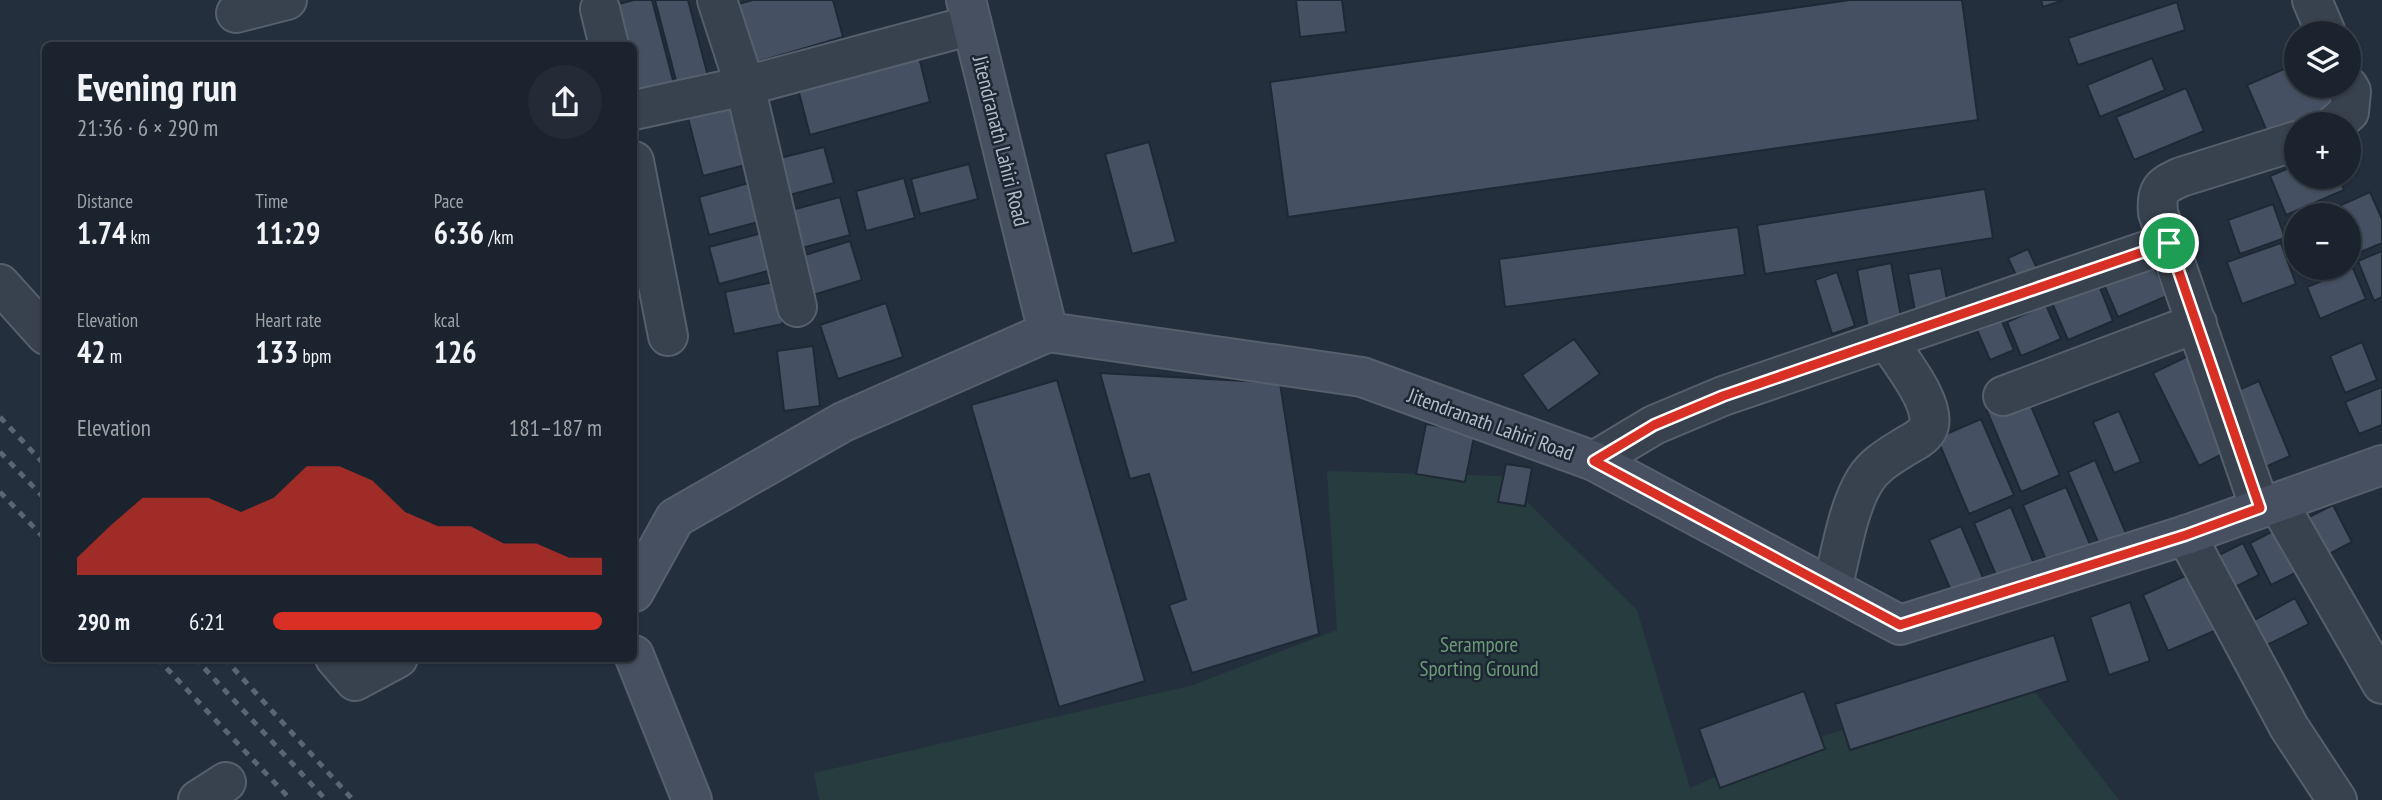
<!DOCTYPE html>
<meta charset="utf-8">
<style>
:root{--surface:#1b232e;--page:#242b36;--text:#f1f3f6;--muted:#a0a4aa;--line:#39404a;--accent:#d93025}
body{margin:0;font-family:"PT Sans Narrow",sans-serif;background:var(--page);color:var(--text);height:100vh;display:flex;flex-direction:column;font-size:26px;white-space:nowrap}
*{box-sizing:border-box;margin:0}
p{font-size:23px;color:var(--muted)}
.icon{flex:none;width:38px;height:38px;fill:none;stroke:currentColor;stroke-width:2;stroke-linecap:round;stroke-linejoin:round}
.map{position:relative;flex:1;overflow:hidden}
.panel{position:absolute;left:42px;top:42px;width:595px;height:620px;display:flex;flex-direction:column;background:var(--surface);border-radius:10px;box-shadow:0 2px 5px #0004,0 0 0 2px var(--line)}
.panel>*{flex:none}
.fabs{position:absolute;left:2284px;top:21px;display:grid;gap:14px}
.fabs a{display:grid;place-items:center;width:77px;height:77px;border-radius:50%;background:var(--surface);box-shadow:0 2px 5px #0004,0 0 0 2px var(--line);font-size:35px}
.pin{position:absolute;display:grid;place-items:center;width:60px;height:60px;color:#fff;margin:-30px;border:4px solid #fff;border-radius:50%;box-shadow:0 2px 7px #0007}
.round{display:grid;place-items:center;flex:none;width:74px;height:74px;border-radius:37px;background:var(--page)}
.headline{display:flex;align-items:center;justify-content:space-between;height:119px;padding:0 35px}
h1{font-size:38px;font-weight:800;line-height:52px}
.stats{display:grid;grid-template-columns:repeat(3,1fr);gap:10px;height:119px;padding:7px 35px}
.stats div{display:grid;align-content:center}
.stats b{font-size:30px;font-weight:800}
.stats small{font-size:19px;font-weight:400}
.stats p{font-size:19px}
.chart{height:196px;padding:14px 35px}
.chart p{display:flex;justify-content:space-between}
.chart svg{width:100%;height:126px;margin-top:7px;fill:var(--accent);opacity:.7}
ul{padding:0 35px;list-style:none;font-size:23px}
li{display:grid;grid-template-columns:112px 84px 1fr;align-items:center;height:52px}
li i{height:18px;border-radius:9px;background:var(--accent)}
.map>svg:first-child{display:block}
</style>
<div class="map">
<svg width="2382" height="800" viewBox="0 0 2382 800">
<rect width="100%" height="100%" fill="#242f3e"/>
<!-- green -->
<path fill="#263c3f" d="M1327 471 1501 476 1637 610 1690 788 1777 750 2022 675 2119 800H819L814 773 1193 685 1337 630Z"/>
<!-- building -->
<path fill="#455162" stroke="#1f2835" stroke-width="2" d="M634 0H652L675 88 634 99V46H613L603 8Z
M655 0H688L709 80 678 88Z
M753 0H833L843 37 750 64 734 5Z
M1296 0H1342L1346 32 1300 37Z
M1850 0H1962L1978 120 1288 217 1270 82Z
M2041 0H2064L2043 7Z
M2177 2 2185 30 2078 65 2068 38Z
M919 57 930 102 810 135 798 89Z
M2152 58 2165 90 2100 117 2087 85Z
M2296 64V86H2327L2336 108 2269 136 2247 85Z
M2186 88 2204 131 2134 160 2116 117Z
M733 106 749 164 703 176 688 118Z
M1149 142 1176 242 1132 254 1105 154Z
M824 147 834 183 782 197 772 160Z
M969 164 978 199 920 214 911 179Z
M2296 165V177H2339L2344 190 2286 215 2270 176Z
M904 178 915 218 866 231 856 191Z
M752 182 762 221 709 235 699 197Z
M1985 189 1993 238 1765 274 1757 225Z
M2370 192 2382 219V243L2361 252 2348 222V215H2346L2341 205Z
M840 197 850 235 798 249 788 211Z
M2273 204 2285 238 2240 254 2228 220Z
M2322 208 2325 215H2305Z
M2296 219V249L2285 223Z
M1738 227 1745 275 1505 307 1499 259Z
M762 233 772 270 719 284 709 247Z
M850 241 862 280 813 295 802 256Z
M2281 243 2296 284 2242 304 2227 262Z
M2028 249 2043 281 2023 290 2008 258Z
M2382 251V297L2374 301 2358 261Z
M2151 259 2167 296 2118 317 2102 280Z
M1891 263 1902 322 1868 328 1857 270Z
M1941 268 1948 305 1915 311 1908 274Z
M2304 268H2324L2307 275Z
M2353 268 2366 299 2320 319 2307 287Z
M1837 272 1855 326 1832 334 1815 280Z
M774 282 783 324 734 334 725 292Z
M2098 283 2113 321 2068 340 2052 303Z
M886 303 903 357 838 379 820 325Z
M2046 305 2061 339 2021 356 2007 322Z
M2001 319 2014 350 1990 360 1977 330Z
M1574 339 1600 374 1548 411 1522 375Z
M2362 342 2377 380 2345 393 2330 356Z
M813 346 820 406 784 411 777 351Z
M2190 355 2236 447 2199 466 2153 373Z
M1100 373 1280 383 1319 634 1192 673 1169 605 1186 599 1149 474 1130 479Z
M1057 380 1145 681 1059 707 971 405Z
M2259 381 2290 456 2261 469 2229 394Z
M2382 387V425L2359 434 2345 402Z
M2026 394 2060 475 2021 492 1987 411Z
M2119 411 2141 462 2114 473 2093 422Z
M1981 419 2014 495 1969 514 1937 438Z
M1426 424 1475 432 1465 482 1416 474Z
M2095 460 2128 538 2101 549 2068 472Z
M1506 464 1532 468 1525 506 1498 502Z
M2066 487 2092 549 2049 567 2023 505Z
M2333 505 2352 542 2314 562 2295 524Z
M2011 507 2034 564 1998 580 1974 523Z
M2287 524 2309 566 2271 585 2250 543Z
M1961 526 1984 580 1952 593 1929 540Z
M2243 543 2259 575 2223 593 2207 561Z
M2196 571 2221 628 2168 651 2143 595Z
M2295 598 2309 624 2255 651 2243 626Z
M2130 602 2150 661 2109 675 2090 617Z
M2054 635 2068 681 1850 750 1835 704Z
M1804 691 1825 749 1720 788 1699 729Z"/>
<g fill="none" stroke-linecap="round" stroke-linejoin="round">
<!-- street casing -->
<g stroke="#565f6c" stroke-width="42">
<path id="street" d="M717 0 745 86 797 307
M2312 0 2326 33
M600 9 609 46
M236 13 287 0
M634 110 745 86 972 25
M2335 124 2349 112 2351 91 2348 86
M634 161 668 336
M0 284 46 335
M2003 396 2197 323
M1594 461 1654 425 1723 396 2169 243
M2278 503 2382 684
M2260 508 2158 213C2156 190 2161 186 2181 177L2296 141
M2186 535 2289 727 2337 800
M1832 588C1841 555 1847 509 1865 480 1875 464 1890 456 1906 446 1913 442 1923 437 1927 430 1940 408 1899 359 1887 340
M335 658 355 681 398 658
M198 800 226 782"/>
</g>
<!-- secondary casing -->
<g stroke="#565f6c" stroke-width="42">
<path id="secondary" d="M966 0 1048 332 1362 377 1594 461 1900 625 2186 535 2382 465
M634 592 675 518 843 422 1048 332
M634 655 692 800"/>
</g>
<!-- street -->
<use href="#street" stroke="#38414e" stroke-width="38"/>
<!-- secondary -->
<use href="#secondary" stroke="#465061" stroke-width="38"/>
<!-- rail -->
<path stroke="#5a6575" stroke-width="5" stroke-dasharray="7 7" stroke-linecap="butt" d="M0 417 46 466
M0 452 46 500
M0 492 46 540
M157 658 291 800
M195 658 326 800
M224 658 353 800"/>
</g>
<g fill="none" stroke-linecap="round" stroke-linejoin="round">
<!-- route casing -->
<g stroke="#fff" stroke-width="14">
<path id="route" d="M2169 243 2260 508 2186 535 1900 625 1594 461 1654 425 1723 396Z"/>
</g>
<!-- route -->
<use href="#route" stroke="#d93025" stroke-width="9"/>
</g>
<g text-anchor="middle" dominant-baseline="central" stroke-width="5" stroke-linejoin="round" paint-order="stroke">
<!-- street labels -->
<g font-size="21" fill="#b4bcc9" stroke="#1d2633">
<text transform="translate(1001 141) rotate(76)">Jitendranath Lahiri Road</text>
<text transform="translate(1491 424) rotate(20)">Jitendranath Lahiri Road</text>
</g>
<!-- park labels -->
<g font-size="21" fill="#6b9a76" stroke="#1d2633">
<text x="1479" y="644">Serampore<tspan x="1479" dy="24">Sporting Ground</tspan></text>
</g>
</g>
</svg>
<div class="fabs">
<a><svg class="icon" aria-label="layers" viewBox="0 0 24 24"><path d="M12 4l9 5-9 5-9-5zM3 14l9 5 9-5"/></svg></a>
<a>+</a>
<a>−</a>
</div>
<div class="pin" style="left:2169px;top:243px;background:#1e9e55"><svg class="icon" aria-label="arrive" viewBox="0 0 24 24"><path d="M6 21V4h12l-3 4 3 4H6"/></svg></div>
<section class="panel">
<div class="headline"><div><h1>Evening run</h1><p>21:36 · 6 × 290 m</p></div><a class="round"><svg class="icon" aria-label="share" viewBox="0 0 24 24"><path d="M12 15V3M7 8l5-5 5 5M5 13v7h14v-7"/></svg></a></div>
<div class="stats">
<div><p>Distance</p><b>1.74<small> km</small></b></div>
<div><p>Time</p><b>11:29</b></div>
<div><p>Pace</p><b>6:36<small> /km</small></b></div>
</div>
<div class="stats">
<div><p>Elevation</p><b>42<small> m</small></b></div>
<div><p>Heart rate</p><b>133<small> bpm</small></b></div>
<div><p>kcal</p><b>126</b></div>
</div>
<div class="chart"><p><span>Elevation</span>181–187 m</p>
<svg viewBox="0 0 160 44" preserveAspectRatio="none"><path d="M0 44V38L10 27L20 17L30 17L40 17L50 22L60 17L70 6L80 6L90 11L100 22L110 27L120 27L130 33L140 33L150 38L160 38V44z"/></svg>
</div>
<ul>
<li><b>290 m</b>6:21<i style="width:100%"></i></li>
</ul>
</section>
</div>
